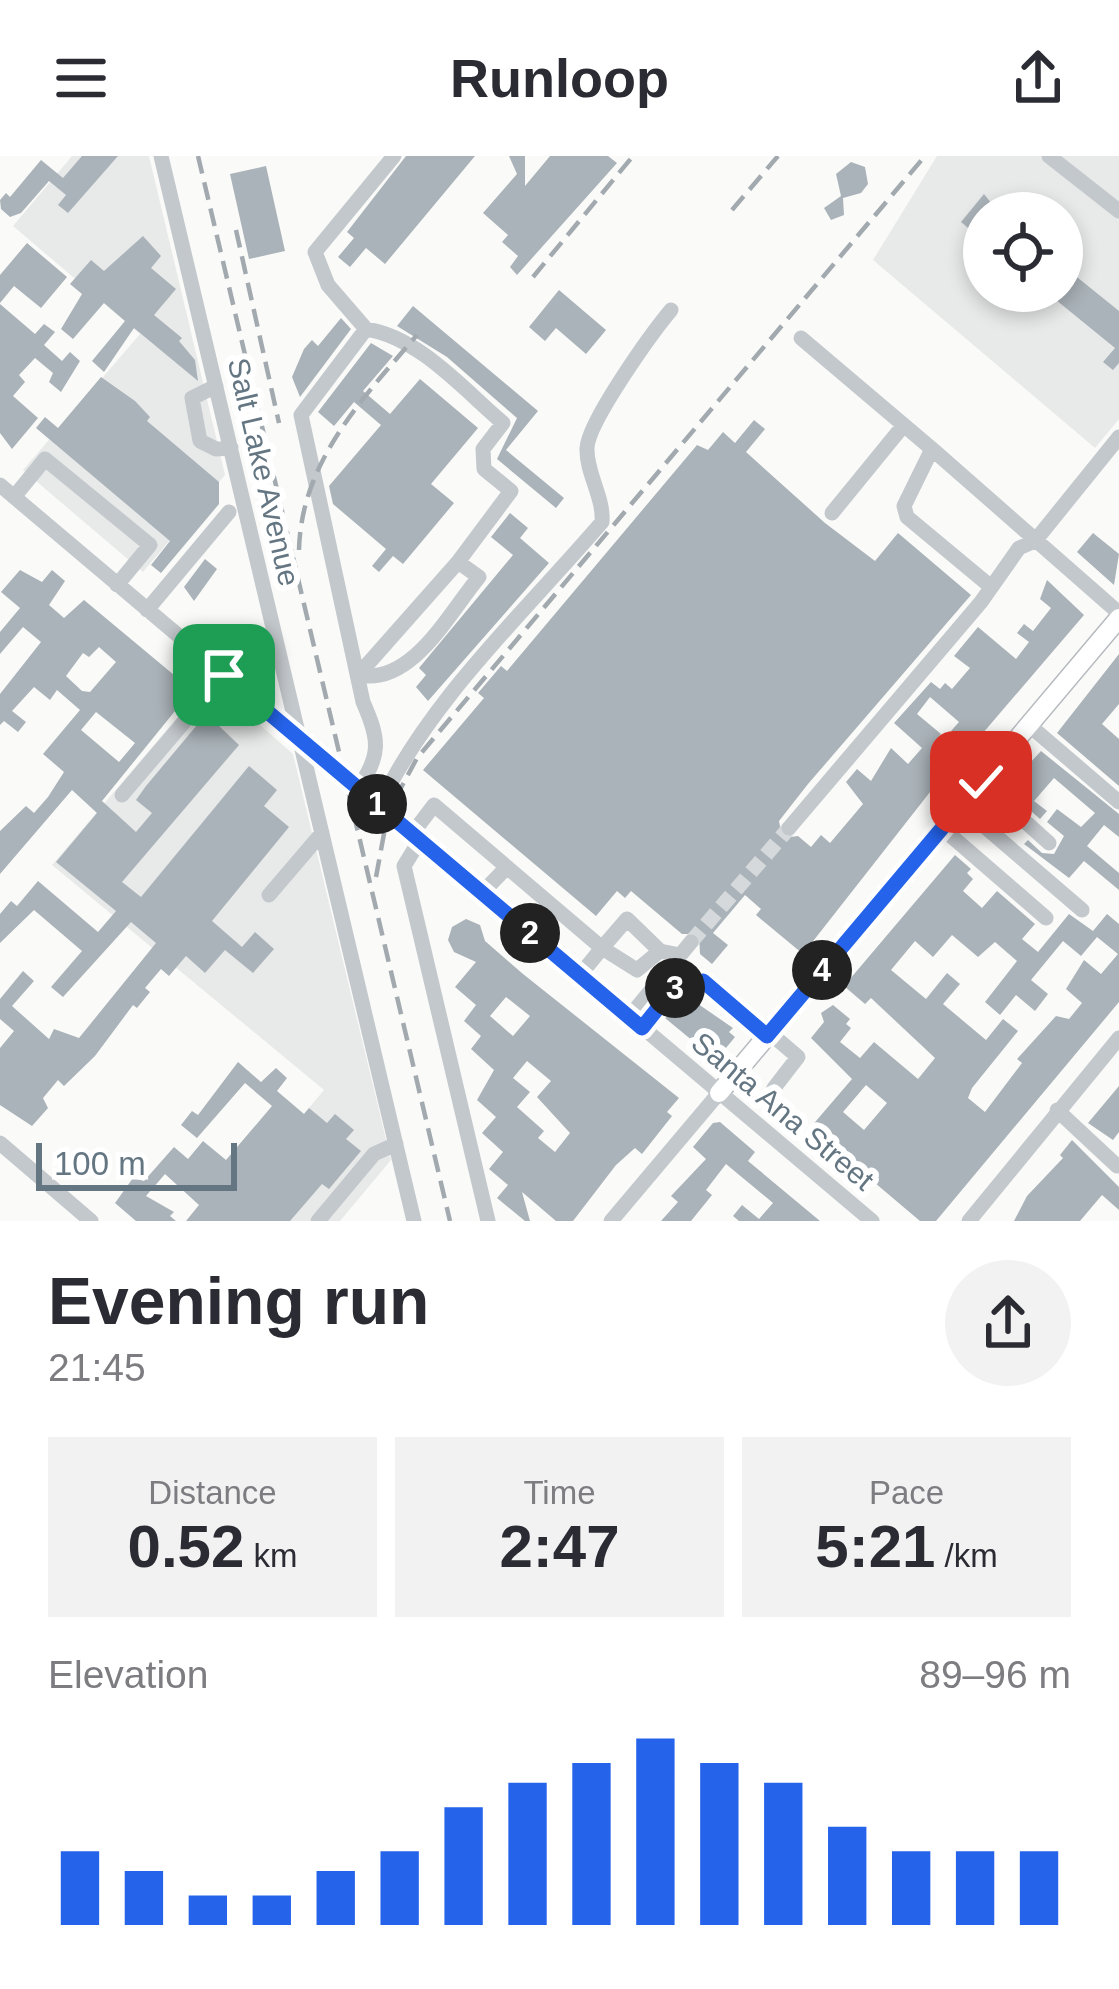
<!DOCTYPE html>
<meta charset="utf-8">
<style>
:root{--surface:#fff;--page:#f2f2f3;--text:#2b2b33;--muted:#7c7c81;--accent:#2563eb}
body{margin:0;font-family:Arial,sans-serif;background:var(--page);color:var(--text);height:100vh;display:flex;flex-direction:column;font-size:45px;white-space:nowrap}
*{box-sizing:border-box;margin:0}
p{font-size:39px;color:var(--muted)}
.icon{flex:none;width:66px;height:66px;fill:none;stroke:currentColor;stroke-width:2;stroke-linecap:round;stroke-linejoin:round}
.map{position:relative;height:1065px;overflow:hidden}
.side{display:flex;flex-direction:column;background:var(--surface);flex:1}
.side>*{flex:none}
.tools{position:absolute;left:963px;top:36px;display:grid;gap:24px}
.tools a{display:grid;place-items:center;width:120px;height:120px;border-radius:50%;background:var(--surface);box-shadow:0 6px 18px #0003;font-size:60px}
.scale{position:absolute;left:36px;bottom:30px;width:201px;box-sizing:border-box;padding-left:12px;border:6px solid #657683;border-top:0;font-size:33px;line-height:42px;white-space:nowrap;color:#657683;-webkit-text-stroke:9px #fff;paint-order:stroke}
.pin{position:absolute;display:grid;place-items:center;width:102px;height:102px;color:#fff;margin:-51px;border-radius:24px;box-shadow:0 6px 18px #0006}
.km{position:absolute;width:60px;height:60px;margin:-30px;border-radius:50%;background:#222;color:#fff;font-size:33px;line-height:60px;text-align:center}
.round{display:grid;place-items:center;flex:none;width:126px;height:126px;border-radius:63px;background:var(--page)}
.head{display:flex;align-items:center;justify-content:space-between;height:204px;padding:0 48px}
h1{font-size:66px;font-weight:700;line-height:90px}
.figures{display:grid;grid-template-columns:repeat(3,1fr);gap:18px;height:204px;padding:12px 48px}
.figures div{display:grid;align-content:center;border-radius:0px;background:var(--page);text-align:center}
.figures b{font-size:60px;font-weight:700}
.figures small{font-size:33px;font-weight:400}
.figures p{font-size:33px}
.chart{height:336px;padding:24px 48px}
.chart p{display:flex;justify-content:space-between}
.chart svg{width:100%;height:216px;margin-top:12px;stroke:var(--accent);stroke-width:6}
header{display:flex;justify-content:space-between;align-items:center;height:156px;padding:0 48px;background:var(--surface);font-size:54px;font-weight:700}
.map>svg:first-child{display:block}
</style>
<header><svg class="icon" aria-label="menu" viewBox="0 0 24 24"><path d="M4 6h16M4 12h16M4 18h16"/></svg>Runloop<svg class="icon" aria-label="share" viewBox="0 0 24 24"><path d="M12 15V3M7 8l5-5 5 5M5 13v7h14v-7"/></svg></header>
<div class="map">
<svg width="1119" height="1065" viewBox="0 0 1119 1065">
<rect width="100%" height="100%" fill="#fafaf8"/>
<!-- built -->
<path fill="#e8e9e9" fill-rule="evenodd" d="M72 0H149L225 319 143 416 23 314 140 178 13 70Z
M937 0H1119V263L1095 292 873 104ZM984 57H1062V135H984Z
M209 524 293 598 391 1004 340 1065H214L324 934 52 709Z"/>
<!-- building -->
<path fill="#aab3b9" fill-rule="evenodd" d="M82 0H118L68 57 58 49 66 39 49 25 21 57 10 61 1 53 0 44 6 37 10 41 41 4 63 22Z
M406 0H475L385 108 366 92 350 111 338 101 354 82 347 76Z
M509 0H525V30L550 0H608L617 7 517 119 510 111 518 100 502 86 508 79 483 57 517 18Z
M851 6 865 11 868 28 861 37 843 42 844 59 831 64 824 52 841 40 836 18Z
M266 10 285 95 249 103 230 18Z
M984 38 999 57H984V85L961 66Z
M143 80 161 100 151 112 176 133 154 159 182 182 179 185 195 204 198 225 134 172 104 216 92 205 125 165 104 147 73 183 61 173 82 138 70 128 91 104 104 115Z
M27 87 67 121 41 152 14 130 0 147V119Z
M1062 109 1119 155V207L1113 214 1103 206 1115 192 1045 135H1062Z
M559 134 606 174 586 198 556 172 545 185 529 171Z
M0 148 35 178 44 168 55 176 44 189 62 205 70 196 80 205 61 236 49 226 53 217 35 202 19 219 25 226 13 240 38 262 12 293 0 277Z
M413 150 538 255 506 294 564 342 556 352 497 303 517 262 447 201 397 170Z
M341 162 351 173 300 241 292 221 304 193 312 184 318 190Z
M371 187 393 200 363 235 390 258 420 223 478 272 431 328 454 347 403 408 393 400 379 416 372 410 386 393 333 348 329 330 381 269 354 246 334 270 318 256Z
M101 221 135 245 150 261 147 265 219 326V348L161 417 151 409 170 385 36 272 45 261 58 272Z
M754 264 765 273 746 296 825 367 875 405 898 377 971 439 808 628 779 665 782 682 798 680 811 691 821 679 830 687 863 648 846 626 857 613 871 625 891 592 908 608 922 592 894 567 931 526 940 533 945 527 952 533 970 512 954 500 978 471 1016 503 1029 486 1017 477 1024 468 1033 475 1051 452 1040 443 1047 424 1084 459 971 591 951 575 959 566 930 541 917 558 941 578 933 588 952 608 803 798 756 759 761 753 745 739 713 777 728 789 712 808 700 798 699 778H682L631 735 625 742 617 735 596 760 423 614 484 542 478 537 501 510 507 515 697 289 708 294 723 276 735 287Z
M510 357 528 372 520 382 549 407 428 545 416 531 426 519 419 512 513 399 491 381Z
M1093 377 1119 398 1114 429 1077 396Z
M205 403 217 413 194 445 184 431Z
M20 414 42 426 52 414 65 425 49 449 64 462 84 444 192 534 102 645 136 676 152 657 136 644 146 630 218 544 231 556 218 569 239 589 122 726 141 741 249 610 277 634 264 650 289 671 212 765 242 791 255 776 274 793 253 817 225 794 205 817 186 800 169 820 161 813 145 832 150 836 137 852 133 849 95 900 64 930 58 924 43 942 48 952 32 970 0 949V892L14 875 0 863V843L23 815 34 825 12 850 49 883 54 873 79 882 156 787 131 766 63 841 51 831 82 795 34 754 0 787V758L11 745 17 750 38 725 98 776 116 755 56 706 97 657 72 634 0 718V675L26 650 34 657 48 641 64 616 43 598 80 554 57 534 50 544 34 531 12 555 26 566 18 576 4 565 0 569V538L41 486 23 471 0 498V476L20 452 1 436ZM99 491 116 506 90 536 82 535 66 520 83 497 89 501ZM96 556 135 587 119 606 81 574Z
M1119 498V548L1102 568 1119 583V630L1057 577Z
M1041 595 1119 658V681L1104 669 1087 690 1119 717V734L1084 705 1069 722 1024 688 1028 684 1042 697 1054 698 1064 680 1047 666 1057 653 1081 671 1095 657 1054 622 1034 645 1047 655 1040 663 1006 633Z
M955 699 971 713 967 717 973 723 963 735 982 752 997 735 1035 768 1022 783 1038 796 1069 758 1093 775 1107 758 1119 768V846L936 1065H920L810 972 852 923 811 882 824 866 821 857 833 849 850 863 846 868 851 872 840 886 860 902 874 886 918 923 935 902 871 842 865 848 844 830ZM952 779 978 801 995 786 1017 805 985 846 1000 859 1016 839 1035 855 1048 838 1031 824 1063 785 1081 800 1097 781 1118 798 1101 818 1084 804 1066 833 1082 847 1069 863 1056 860 1017 903 1022 907 985 956 968 942 972 932 1018 875 1003 863 986 884 943 848 960 828 947 817 926 843 891 814 915 785 933 801ZM866 929 887 947 864 974 843 956Z
M466 763 480 769 485 785 523 818 679 942 667 956 672 960 642 998 635 992 616 1009 573 1065H556L522 1036 530 1065H525L497 1042 508 1029 489 1013 503 996 482 977 496 961 477 944 494 914 471 893 481 880 464 865 476 849 455 831 476 806 454 796 448 784 452 771ZM506 841 530 860 513 880 490 860ZM527 905 551 925 537 941 570 977 555 996 538 982 544 975 517 951 530 936 513 922Z
M688 841 733 872 729 876 735 881 716 904 665 862Z
M238 906 261 926 276 912 287 922 277 935 304 958 309 952 327 967 335 958 354 974 346 983 361 995 329 1033 322 1028 290 1065H186L199 1049 165 1018 146 1040 174 1056 170 1060 176 1065H136L115 1047 133 1022 144 1025 174 991 188 1003 203 985 226 1004 272 950 245 927 197 982 181 969 192 955 198 959Z
M1119 930V976L1113 984 1088 967Z
M720 966 755 996 748 1005 820 1065H739L733 1060 742 1049 759 1063 773 1047 726 1008 706 1034 712 1039 691 1065H661L678 1046 671 1040 706 1003 693 991 713 967Z
M1072 984 1119 1031V1054L1102 1039 1080 1065H1014L1027 1040 1063 1002 1060 999Z"/>
<g fill="none" stroke-linecap="round" stroke-linejoin="round">
<!-- minor-tunnel -->
<path stroke="#d5d9db" stroke-width="15" stroke-dasharray="15 8" stroke-linecap="butt" d="M691 786 789 672"/>
<!-- major casing -->
<g stroke="#b5babe" stroke-width="21">
<path id="major" d="M719 937 1119 462"/>
</g>
<!-- minor -->
<path stroke="#c3c8cc" stroke-width="15" d="M161 0 414 1065
M1049 0 1119 55
M366 173C419 181 464 234 503 267L483 293 484 313 511 335 458 406
M801 182 932 293
M216 230 192 242 200 285 216 293 231 292
M0 329 872 1065
M14 341 45 303 150 389 117 429
M832 357 903 270
M458 406 479 421C449 457 412 530 358 519Z
M990 430 907 361 904 350 932 293 1119 457
M147 454 229 356
M1029 569 1119 646
M981 626 1049 687
M358 632C382 599 379 582 363 546L301 259 366 173 328 129 315 96 394 0
M122 639 224 519
M379 650C430 543 526 455 602 366 604 341 586 317 587 292 588 266 651 178 671 154
M961 650 1082 754
M789 672 981 446 1019 392 1035 385 1119 281
M942 672 1046 762
M412 678 434 649 602 792 627 763 660 795 680 799
M420 684 404 710 488 1065
M482 737 507 711
M269 739 322 677
M580 819 602 792 637 814 660 795
M629 861 691 786
M642 872 674 832 703 825 767 880
M770 877 798 901 774 932
M1057 954 1117 1010
M0 987 91 1065
M318 1065 374 998 396 988
M611 1065 719 937
M969 1065 1119 882"/>
<!-- major -->
<use href="#major" stroke="#fff" stroke-width="18"/>
<!-- rail -->
<path stroke="#a2aab0" stroke-width="4.5" stroke-dasharray="18 9" stroke-linecap="butt" d="M198 0 450 1065
M732 54 778 0
M236 74 279 267
M533 121 633 0
M299 394C301 306 363 242 417 179
M376 721 388 656 417 602 925 0"/>
</g>
<g fill="none" stroke-linecap="round" stroke-linejoin="round">
<!-- route casing -->
<g stroke="#fff" stroke-width="24">
<path id="route" d="M224 519 642 872 674 832 703 825 767 880 981 626"/>
</g>
<!-- route -->
<use href="#route" stroke="#2563eb" stroke-width="15"/>
</g>
<g text-anchor="middle" dominant-baseline="central" stroke-width="12" stroke-linejoin="round" paint-order="stroke">
<!-- street labels -->
<g font-size="30" fill="#657683" stroke="#fff">
<text transform="translate(264 316) rotate(77)">Salt Lake Avenue</text>
<text transform="translate(783 955) rotate(40)">Santa Ana Street</text>
</g>
</g>
</svg>
<div class="tools">
<a><svg class="icon" aria-label="locate" viewBox="0 0 24 24"><circle cx="12" cy="12" r="6"/><path d="M12 2v4M12 18v4M2 12h4M18 12h4"/></svg></a>
</div>
<div class="scale">100 m</div>
<div class="pin" style="left:224px;top:519px;background:#1e9e55"><svg class="icon" aria-label="arrive" viewBox="0 0 24 24"><path d="M6 21V4h12l-3 4 3 4H6"/></svg></div>
<div class="pin" style="left:981px;top:626px;background:#d93025"><svg class="icon" aria-label="check" viewBox="0 0 24 24"><path d="M5 12l5 5 9-10"/></svg></div>
<b class="km" style="left:377px;top:648px">1</b>
<b class="km" style="left:530px;top:777px">2</b>
<b class="km" style="left:675px;top:832px">3</b>
<b class="km" style="left:822px;top:814px">4</b>
</div>
<section class="side">
<div class="head"><div><h1>Evening run</h1><p>21:45</p></div><a class="round"><svg class="icon" aria-label="share" viewBox="0 0 24 24"><path d="M12 15V3M7 8l5-5 5 5M5 13v7h14v-7"/></svg></a></div>
<div class="figures">
<div><p>Distance</p><b>0.52<small> km</small></b></div>
<div><p>Time</p><b>2:47</b></div>
<div><p>Pace</p><b>5:21<small> /km</small></b></div>
</div>
<div class="chart"><p><span>Elevation</span>89–96 m</p>
<svg viewBox="0 0 160 44" preserveAspectRatio="none"><path d="M5 44V29M15 44V33M25 44V38M35 44V38M45 44V33M55 44V29M65 44V20M75 44V15M85 44V11M95 44V6M105 44V11M115 44V15M125 44V24M135 44V29M145 44V29M155 44V29"/></svg>
</div>
</section>
